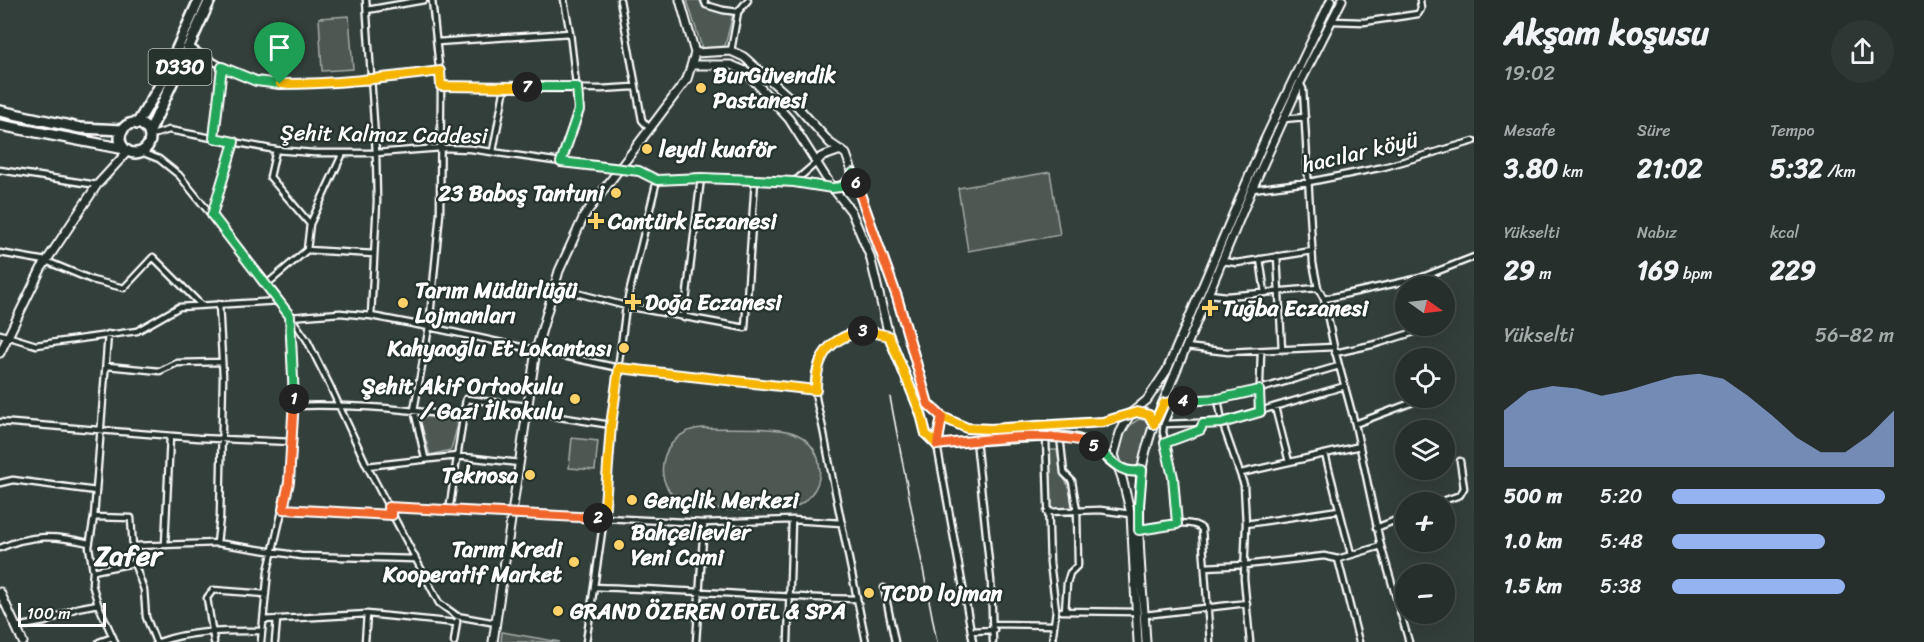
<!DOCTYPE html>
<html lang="tr">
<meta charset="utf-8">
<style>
:root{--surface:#262f2c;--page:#2e3734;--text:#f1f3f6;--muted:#a4a9a9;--line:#424a48;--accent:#95b2f1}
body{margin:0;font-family:Sriracha,sans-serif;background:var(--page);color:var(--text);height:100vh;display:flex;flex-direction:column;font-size:22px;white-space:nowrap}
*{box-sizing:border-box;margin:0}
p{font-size:20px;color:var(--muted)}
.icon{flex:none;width:33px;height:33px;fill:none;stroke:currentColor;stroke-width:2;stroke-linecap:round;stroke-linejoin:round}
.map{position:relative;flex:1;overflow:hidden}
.details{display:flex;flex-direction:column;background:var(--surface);width:450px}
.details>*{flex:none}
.needle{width:39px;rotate:104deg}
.fabs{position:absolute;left:1395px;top:276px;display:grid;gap:12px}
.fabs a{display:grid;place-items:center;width:60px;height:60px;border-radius:50%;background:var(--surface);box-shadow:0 6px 24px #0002,0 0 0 2px var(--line);font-size:30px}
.scale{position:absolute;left:18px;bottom:15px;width:88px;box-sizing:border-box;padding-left:6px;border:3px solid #fff;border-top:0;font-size:16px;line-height:21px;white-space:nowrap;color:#fff;-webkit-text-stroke:4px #26332d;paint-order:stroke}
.pin{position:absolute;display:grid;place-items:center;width:51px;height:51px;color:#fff;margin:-62px -26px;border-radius:50% 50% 50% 0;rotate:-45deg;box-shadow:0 0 6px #0007}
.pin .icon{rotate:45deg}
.km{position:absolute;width:30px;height:30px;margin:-15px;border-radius:50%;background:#222;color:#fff;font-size:16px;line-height:30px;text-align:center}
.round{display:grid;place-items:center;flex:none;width:63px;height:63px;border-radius:32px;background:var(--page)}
.headline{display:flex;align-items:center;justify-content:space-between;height:102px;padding:0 30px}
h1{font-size:33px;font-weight:800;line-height:45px}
.figures{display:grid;grid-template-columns:repeat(3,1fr);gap:9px;height:102px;padding:6px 30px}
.figures div{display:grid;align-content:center}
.figures b{font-size:26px;font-weight:800}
.figures small{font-size:16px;font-weight:400}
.figures p{font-size:16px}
.chart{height:168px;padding:12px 30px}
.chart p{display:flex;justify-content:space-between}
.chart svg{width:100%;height:108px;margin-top:6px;fill:var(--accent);opacity:.7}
ul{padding:0 30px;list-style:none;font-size:20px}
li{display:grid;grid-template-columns:96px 72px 1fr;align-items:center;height:45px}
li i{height:15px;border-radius:8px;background:var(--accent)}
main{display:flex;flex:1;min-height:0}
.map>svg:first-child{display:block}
</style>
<main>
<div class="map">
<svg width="1474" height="642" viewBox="0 0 1474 642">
<rect width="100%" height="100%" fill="#333f3a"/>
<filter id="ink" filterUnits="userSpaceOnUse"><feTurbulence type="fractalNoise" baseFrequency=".0167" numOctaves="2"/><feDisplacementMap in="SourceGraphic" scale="12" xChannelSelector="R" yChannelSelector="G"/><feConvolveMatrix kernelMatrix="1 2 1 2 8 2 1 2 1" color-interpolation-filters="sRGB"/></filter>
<g filter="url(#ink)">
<!-- green -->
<path fill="#4d5853" stroke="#a6aca9" stroke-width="1.5" d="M687 0H702L704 5 733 14 725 46 702 48Z
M349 16 353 69 322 71 319 18Z
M1050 172 1060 235 968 251 958 188Z
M421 416 455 420 458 424 451 450 430 455 420 420Z
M1139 419 1148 421 1151 427 1139 463 1137 468 1134 469 1122 466C1115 450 1123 427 1139 419Z
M703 428C724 429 776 426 794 433 805 437 814 447 818 458 821 469 820 480 815 489 809 499 800 506 790 509 776 512 710 510 694 507 688 506 683 504 678 500 647 476 666 429 703 428Z
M572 438 598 441 595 470 569 468Z
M1049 450H1057L1061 474 1070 488 1072 509H1050Z
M502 632 560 642H501Z"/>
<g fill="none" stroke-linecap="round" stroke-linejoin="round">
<!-- street casing -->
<g stroke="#fff" stroke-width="9">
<path id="street" d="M366 0 376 153 377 201 371 316
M620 0 642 120 650 129
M704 0 706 5 723 10 738 12
M367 10 424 0
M1332 21 1364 22 1418 14 1421 9 1420 0
M437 42 570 33
M189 46C210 60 231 73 255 80 270 85 286 84 301 84 348 84 394 77 440 71
M731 51 738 12 748 0
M1300 83 1303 89 1313 263 1318 288 1324 299 1334 347 1355 424 1381 546
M441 86 601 89 634 87
M1284 119 1305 117
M149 136 169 130 276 150 314 153H376L441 148 471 149 561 162 621 168 639 171 657 180 701 178 755 180 794 182 832 187
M214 138 222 67
M276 150 270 177 310 224
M493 151 505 87
M141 152 159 159 179 175 267 284 307 340 330 386 367 466 439 603 457 616 496 623
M561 162 579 110 570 33 564 0
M0 170 97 185
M794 182 816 163
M1252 189 1309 182 1384 167 1474 141
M212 215 234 143
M307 250 310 224 343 153
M0 253 46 261 92 280 124 288 153 257 201 305
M1277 256 1282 350
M1260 259 1265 293
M1222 261 1237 263 1312 251
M267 284 307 250 374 254
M554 287 626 306 745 328 755 180
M1209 294 1227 296 1318 288
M1324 299 1420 278 1474 257
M684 318 701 178
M0 334 36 345 137 331 179 307 279 301
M108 334 94 517 89 547 93 571 92 584 98 604 115 642
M1186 347 1228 352 1334 347
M1335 353 1376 344 1434 326
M107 366 160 371 177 363 221 362
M1444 390 1447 389
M1218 399 1222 422 1244 485 1246 524 1244 578 1250 642
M1173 402 1164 424 1163 432 1173 477 1177 524
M1164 403 1218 399 1240 395 1339 366
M294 406C351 404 407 409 463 417
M1275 407 1289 462
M527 412 611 425
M1259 412 1261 351
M0 422 198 438 292 442
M1164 424 1222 422 1345 386
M1355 424 1424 398
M1060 436 1064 473 1072 481 1077 511 1078 565 1070 573 1067 583 1065 611
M1046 437 1050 563 1056 610 1052 642
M976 440 991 581 993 642
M1165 443 1200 430 1204 424
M937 445 973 642
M1325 454 1351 554
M425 458 414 410 429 327 440 213 441 86 432 0
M367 466 457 456 520 463
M1241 473 1360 446
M0 483 13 480 96 491
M1440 502 1460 495 1464 488 1460 461
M388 507 704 523 792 520 842 523
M283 509 392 515
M449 511 466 399 528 406
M1047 512 1100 510 1131 514
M1246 524 1339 510
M1376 528 1406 516
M1139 530C1154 527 1191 517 1202 529L1210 642
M217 543 220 517 223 377 219 304
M165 545 170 436
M133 546 217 543 301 556 415 559
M0 548C31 534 56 535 89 543
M134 563 144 590 146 617 156 642
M1205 567 1245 565 1324 556 1338 559
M93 571 134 563 131 518 94 517
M594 587C682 590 769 597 857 599
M884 588 895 642
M1062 611 1137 612
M1145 615 1247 603
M263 620 367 614 457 623
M994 624 1054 625
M16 627 45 622 77 608 98 604
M971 631 994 630
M99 642 113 637
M159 642C192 630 227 631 262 631
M214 642 207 598 213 590 266 594
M261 642 268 571 289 481 292 442 294 406 290 317 340 313 371 316 429 327 619 368 816 390
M275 642 277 619
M365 642 367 614
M454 642 457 621
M586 642 604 518 611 425 626 306 657 180
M696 642 704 523
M788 642 792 520
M866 642C852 573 837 504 824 434 821 416 811 390 816 371 822 348 843 331 866 331 873 331 882 334 889 336
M1359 642 1338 559 1381 546 1409 642"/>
</g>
<!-- secondary casing -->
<g stroke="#fff" stroke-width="11">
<path id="secondary" d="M695 53 731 51 744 57 788 96 830 143 846 154 897 297 928 404 942 417 967 428 991 429 1103 422 1137 412 1149 415 1154 424
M693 65H731L745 71 789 119 832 187 851 211 870 256 889 336 921 414 926 434 937 445C968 441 998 439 1029 438 1045 437 1064 434 1079 439 1102 446 1116 479 1142 470
M816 163 821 157 841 150
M832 187C843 187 847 183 853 173
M0 353 41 269 97 185 128 151
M937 445 942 417
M0 592 23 642
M493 642 536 350 559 271 584 216 687 79 695 53 680 0
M1138 642 1131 514 1122 478 1114 455 1120 433 1130 414 1147 400 1167 370 1265 139 1331 0
M1146 642C1143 588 1134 522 1142 469 1144 454 1149 439 1154 424L1252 189 1300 83 1342 0"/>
</g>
<!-- highway casing -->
<g stroke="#fff" stroke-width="14">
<path id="highway" d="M0 111 80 128 123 130
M120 138a15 15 0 1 1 30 0a15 15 0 1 1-30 0Z
M137 124 162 82 199 0
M0 125 125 149
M149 133 210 0"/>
</g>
<!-- street -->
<use href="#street" stroke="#26332d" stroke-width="4.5"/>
<!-- secondary -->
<use href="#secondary" stroke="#26332d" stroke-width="7"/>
<!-- highway -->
<use href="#highway" stroke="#26332d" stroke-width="9"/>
<!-- rail -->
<path stroke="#fff" stroke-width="1.5" d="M890 397 937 642"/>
</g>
</g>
<g fill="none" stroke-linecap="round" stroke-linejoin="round" filter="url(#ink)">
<!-- split-1 casing -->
<g stroke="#fff" stroke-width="12">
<path id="split-1" d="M280 84 256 81 222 67 214 138 234 142 212 215 290 316 294 399"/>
</g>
<!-- split-2 casing -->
<g stroke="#fff" stroke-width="12">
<path id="split-2" d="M294 399 289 482 283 509 392 515 388 507 598 518"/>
</g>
<!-- split-3 casing -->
<g stroke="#fff" stroke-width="12">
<path id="split-3" d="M598 518H604L611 425 619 368 816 390C816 356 829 338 863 331"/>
</g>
<!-- split-4 casing -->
<g stroke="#fff" stroke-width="12">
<path id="split-4" d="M863 331H867L889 336 921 414 926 434 937 445 942 417 967 428 991 429 1103 422 1137 412 1149 415 1154 424 1164 403 1183 401"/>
</g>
<!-- split-5 casing -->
<g stroke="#fff" stroke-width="12">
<path id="split-5" d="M1094 446C1109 456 1120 477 1142 470L1139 505V530L1177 524 1173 477 1165 443 1200 430 1203 424 1222 423 1260 412 1259 390 1218 399 1183 401"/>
</g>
<!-- split-6 casing -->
<g stroke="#fff" stroke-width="12">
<path id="split-6" d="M856 183 897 297 928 404 942 417 937 445C971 441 1067 428 1094 446"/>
</g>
<!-- split-7 casing -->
<g stroke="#fff" stroke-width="12">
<path id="split-7" d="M527 87H577L579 110 561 162 639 171 657 180 701 178 755 180 794 182 832 188 841 187 848 182 853 173 856 183"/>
</g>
<!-- split-8 casing -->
<g stroke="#fff" stroke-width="12">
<path id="split-8" d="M280 84C334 84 386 78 440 71L441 86 527 87"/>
</g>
<!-- split-1 -->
<use href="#split-1" stroke="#22a559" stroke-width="8"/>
<!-- split-2 -->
<use href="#split-2" stroke="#f0652b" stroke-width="8"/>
<!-- split-3 -->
<use href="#split-3" stroke="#f5b400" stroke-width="8"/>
<!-- split-4 -->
<use href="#split-4" stroke="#f5b400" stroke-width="8"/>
<!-- split-5 -->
<use href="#split-5" stroke="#22a559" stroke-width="8"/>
<!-- split-6 -->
<use href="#split-6" stroke="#f0652b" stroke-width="8"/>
<!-- split-7 -->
<use href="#split-7" stroke="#22a559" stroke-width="8"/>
<!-- split-8 -->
<use href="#split-8" stroke="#f5b400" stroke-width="8"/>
</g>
<!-- markers -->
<g fill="#ffd166" stroke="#26332d" stroke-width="2">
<circle cx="701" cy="88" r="6"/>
<circle cx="647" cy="149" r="6"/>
<circle cx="616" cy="193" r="6"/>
<path d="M593 212h6v6h6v6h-6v6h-6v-6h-6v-6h6z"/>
<path d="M630 293h6v6h6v6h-6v6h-6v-6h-6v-6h6z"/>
<circle cx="403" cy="303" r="6"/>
<path d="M1207 299h6v6h6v6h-6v6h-6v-6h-6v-6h6z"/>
<circle cx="624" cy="348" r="6"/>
<circle cx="575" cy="399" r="6"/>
<circle cx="530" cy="475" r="6"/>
<circle cx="632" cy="500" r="6"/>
<circle cx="619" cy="545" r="6"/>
<circle cx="574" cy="562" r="6"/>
<circle cx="869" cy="593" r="6"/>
<circle cx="558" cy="611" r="6"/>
</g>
<g text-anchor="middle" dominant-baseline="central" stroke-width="4.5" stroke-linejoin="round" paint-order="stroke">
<!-- shield labels -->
<rect fill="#26332d" stroke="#bec2c0" stroke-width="1.5" x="148.5" y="49" width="63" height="36" rx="4.5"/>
<g font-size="21" font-weight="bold" fill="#fff">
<text x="180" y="67">D330</text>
</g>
<!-- poi labels -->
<g font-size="22" font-weight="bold" fill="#fff" stroke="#26332d" text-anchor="start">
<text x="713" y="75">BurGüvendik<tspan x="713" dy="25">Pastanesi</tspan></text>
<text x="659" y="149">leydi kuaför</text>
<text x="604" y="193" text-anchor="end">23 Baboş Tantuni</text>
<text x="608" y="221">Cantürk Eczanesi</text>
<text x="415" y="290">Tarım Müdürlüğü<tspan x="415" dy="25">Lojmanları</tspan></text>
<text x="645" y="302">Doğa Eczanesi</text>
<text x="1222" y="308">Tuğba Eczanesi</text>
<text x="612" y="348" text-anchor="end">Kahyaoğlu Et Lokantası</text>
<text x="563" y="386" text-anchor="end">Şehit Akif Ortaokulu<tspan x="563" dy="25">/ Gazi İlkokulu</tspan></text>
<text x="518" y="475" text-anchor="end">Teknosa</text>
<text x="644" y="500">Gençlik Merkezi</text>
<text x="631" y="532">Bahçelievler<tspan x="631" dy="25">Yeni Cami</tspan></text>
<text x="562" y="549" text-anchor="end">Tarım Kredi<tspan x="562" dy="25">Kooperatif Market</tspan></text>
<text x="881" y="593">TCDD lojman</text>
<text x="570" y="611">GRAND ÖZEREN OTEL &amp; SPA</text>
</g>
<!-- street labels -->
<g font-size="22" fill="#fff" stroke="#26332d">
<text transform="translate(384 134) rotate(1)">Şehit Kalmaz Caddesi</text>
<text transform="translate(1360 152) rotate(-13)">hacılar köyü</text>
</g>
<!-- district labels -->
<g font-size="28" font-weight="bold" fill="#fff" stroke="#26332d">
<text x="128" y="555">Zafer</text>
</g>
</g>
</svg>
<div class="fabs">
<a><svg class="needle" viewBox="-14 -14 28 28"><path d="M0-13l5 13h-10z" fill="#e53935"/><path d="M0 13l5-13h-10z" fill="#a4a9a9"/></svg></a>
<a><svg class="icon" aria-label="locate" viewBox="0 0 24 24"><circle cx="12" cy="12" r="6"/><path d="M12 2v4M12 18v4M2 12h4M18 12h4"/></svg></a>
<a><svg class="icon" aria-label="layers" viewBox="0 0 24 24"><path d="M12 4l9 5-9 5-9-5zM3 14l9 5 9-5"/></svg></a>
<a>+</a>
<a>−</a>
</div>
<div class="scale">100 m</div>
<div class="pin" style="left:280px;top:84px;background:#1e9e55"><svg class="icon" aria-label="arrive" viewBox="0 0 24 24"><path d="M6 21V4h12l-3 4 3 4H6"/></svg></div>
<b class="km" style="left:294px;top:399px">1</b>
<b class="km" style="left:598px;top:518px">2</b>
<b class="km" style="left:863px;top:331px">3</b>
<b class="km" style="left:1183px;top:401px">4</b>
<b class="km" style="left:1094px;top:446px">5</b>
<b class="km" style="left:856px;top:183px">6</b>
<b class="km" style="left:527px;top:87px">7</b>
</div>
<section class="details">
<div class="headline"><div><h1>Akşam koşusu</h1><p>19:02</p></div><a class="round"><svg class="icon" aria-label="share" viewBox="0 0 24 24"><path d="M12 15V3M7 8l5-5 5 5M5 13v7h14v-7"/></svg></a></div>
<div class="figures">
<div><p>Mesafe</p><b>3.80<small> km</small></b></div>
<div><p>Süre</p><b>21:02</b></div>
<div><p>Tempo</p><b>5:32<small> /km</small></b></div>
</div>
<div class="figures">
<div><p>Yükselti</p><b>29<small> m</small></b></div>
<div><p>Nabız</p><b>169<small> bpm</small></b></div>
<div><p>kcal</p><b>229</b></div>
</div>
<div class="chart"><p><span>Yükselti</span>56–82 m</p>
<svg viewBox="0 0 160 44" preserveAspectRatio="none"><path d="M0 44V21L10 13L20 11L30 12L40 15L50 13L60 10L70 7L80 6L90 8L100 15L110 23L120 32L130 38L140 38L150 31L160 21V44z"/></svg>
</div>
<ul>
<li><b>500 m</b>5:20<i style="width:96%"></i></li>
<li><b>1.0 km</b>5:48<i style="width:69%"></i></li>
<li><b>1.5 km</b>5:38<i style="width:78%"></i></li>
</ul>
</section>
</main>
